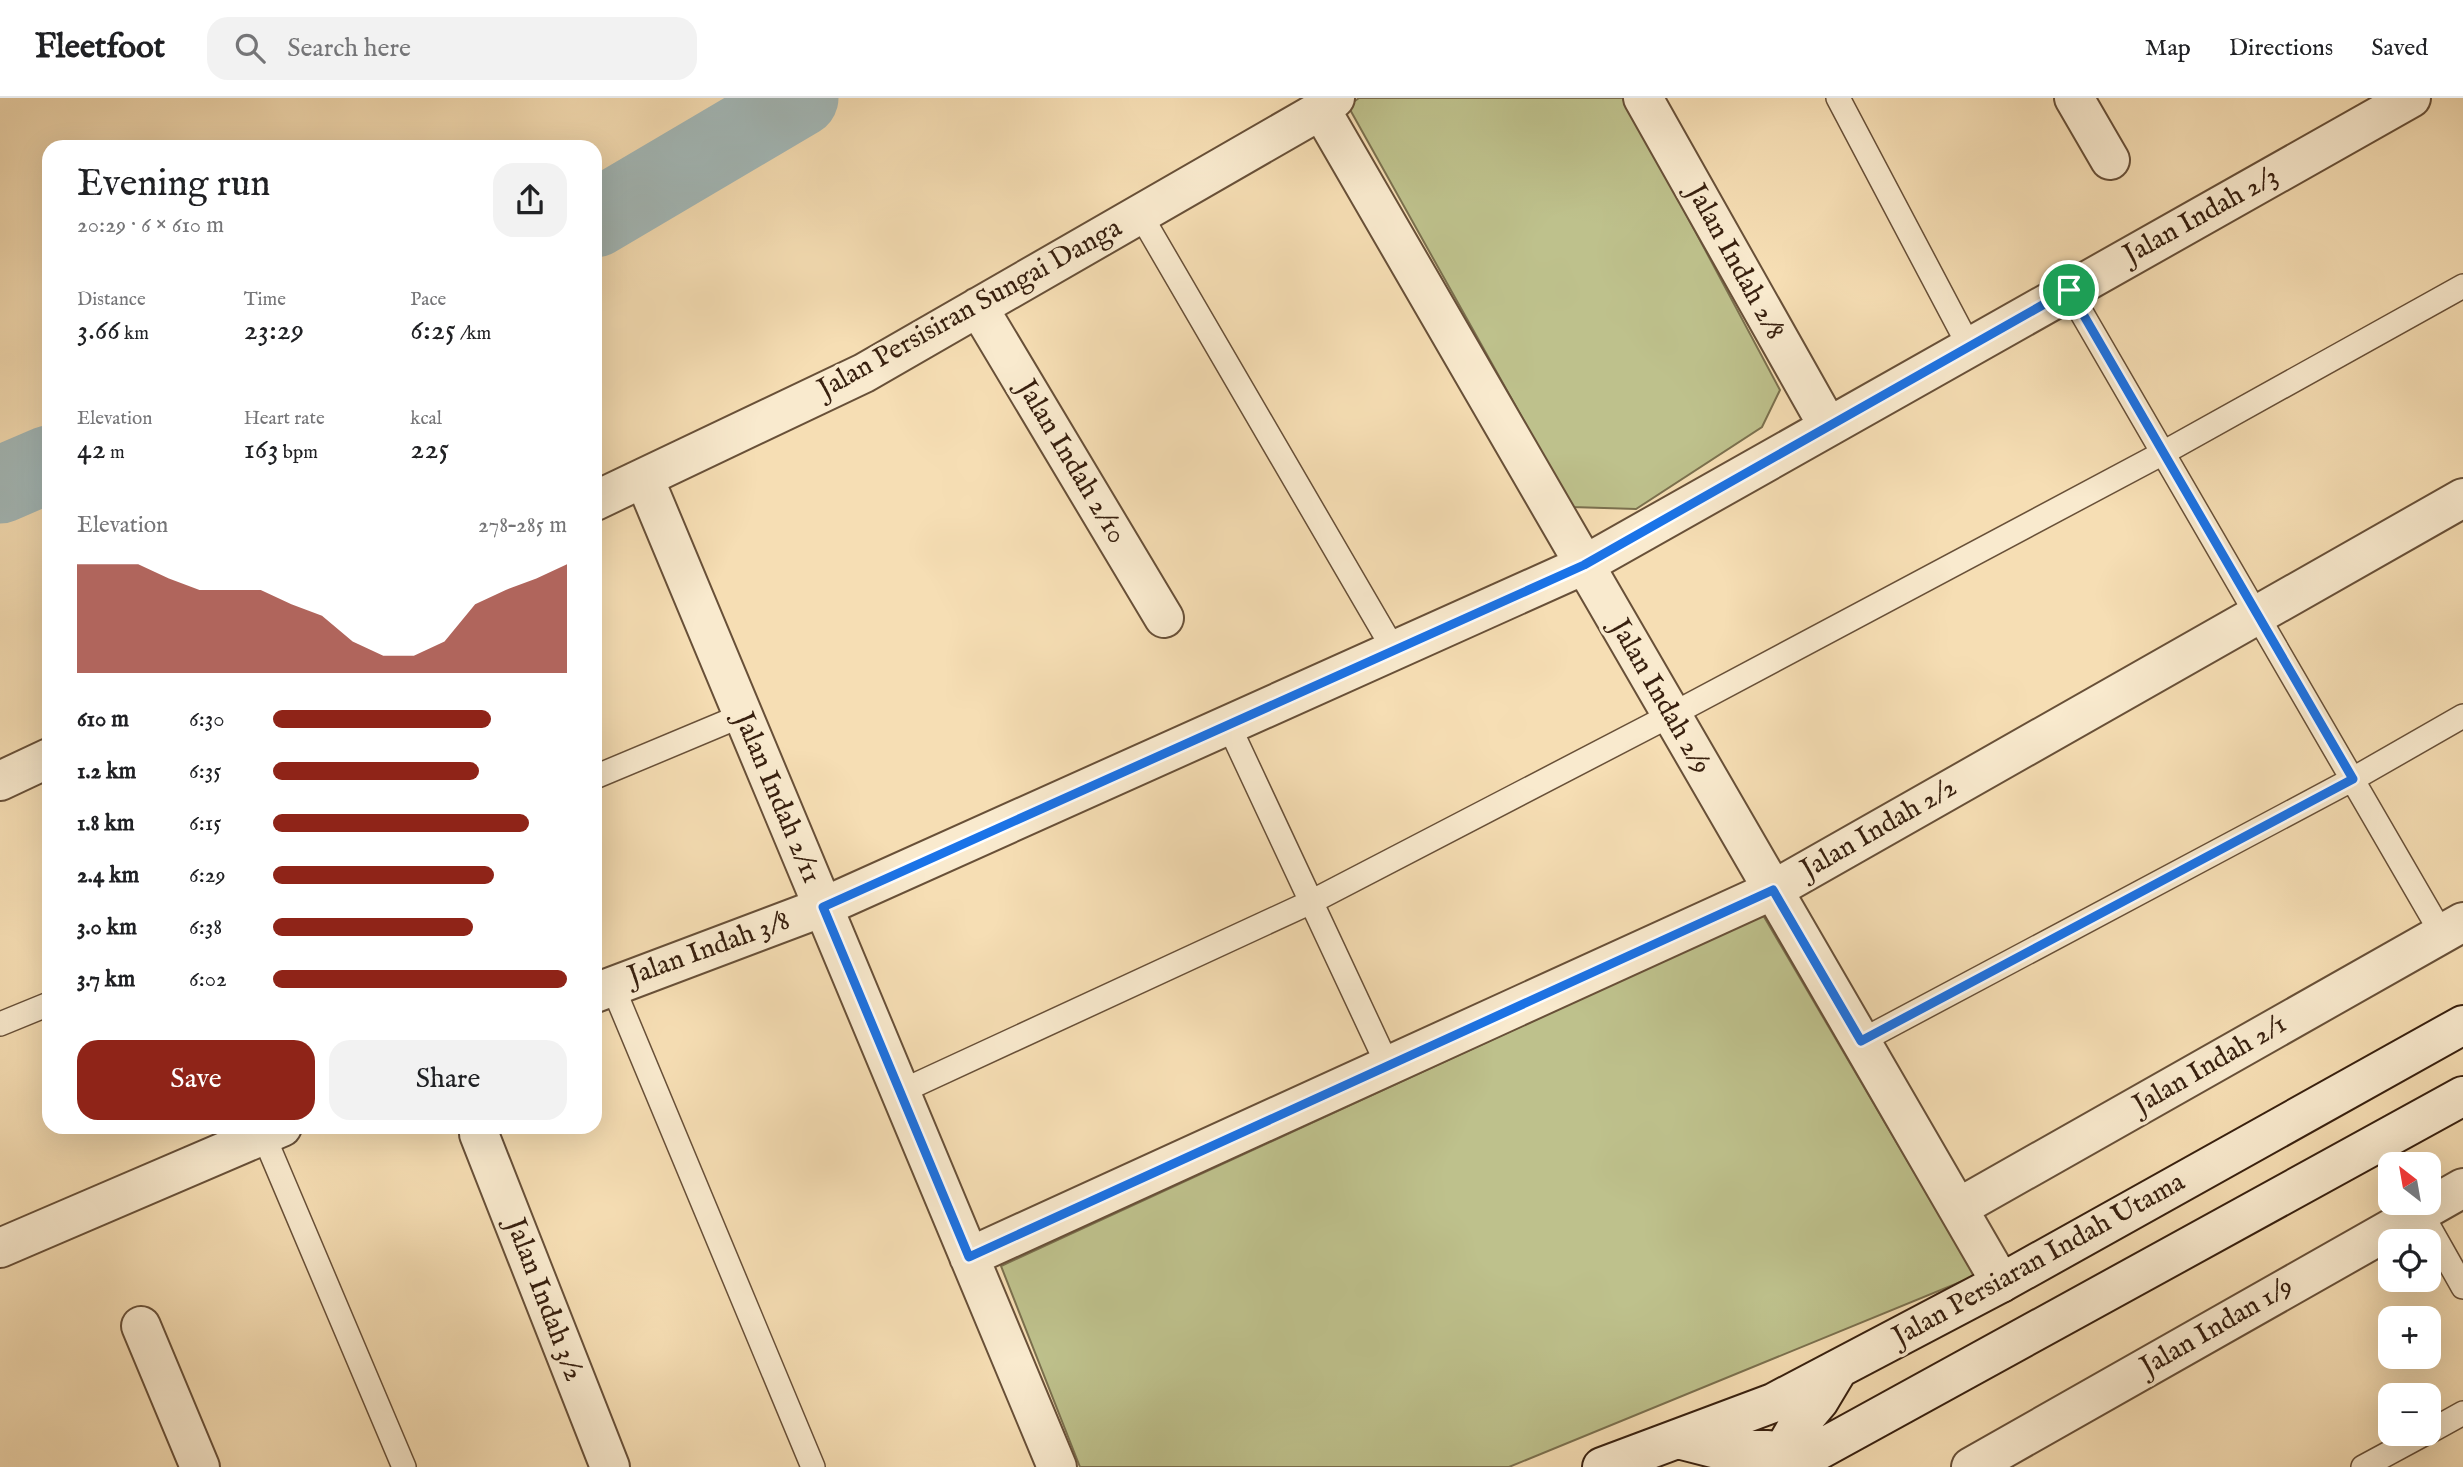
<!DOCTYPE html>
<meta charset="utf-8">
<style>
:root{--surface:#fff;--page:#f2f2f2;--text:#202124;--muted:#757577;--line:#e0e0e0;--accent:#8f2418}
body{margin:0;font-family:"IM FELL English",serif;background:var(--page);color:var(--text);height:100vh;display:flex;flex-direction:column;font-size:26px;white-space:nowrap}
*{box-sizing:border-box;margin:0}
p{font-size:23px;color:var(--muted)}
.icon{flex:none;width:38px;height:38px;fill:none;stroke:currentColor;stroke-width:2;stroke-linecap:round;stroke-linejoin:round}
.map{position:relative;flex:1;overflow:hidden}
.side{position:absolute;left:42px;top:42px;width:560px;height:994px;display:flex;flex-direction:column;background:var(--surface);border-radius:21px;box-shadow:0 7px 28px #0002}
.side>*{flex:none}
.needle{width:46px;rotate:329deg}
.tools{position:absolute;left:2378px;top:1054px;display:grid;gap:14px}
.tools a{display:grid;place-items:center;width:63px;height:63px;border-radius:14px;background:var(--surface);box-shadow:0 7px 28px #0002;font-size:35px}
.pin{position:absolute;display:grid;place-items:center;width:60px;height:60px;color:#fff;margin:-30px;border:4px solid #fff;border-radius:50%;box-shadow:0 2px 7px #0007}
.round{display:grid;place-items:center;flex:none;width:74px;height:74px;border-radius:21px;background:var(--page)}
.head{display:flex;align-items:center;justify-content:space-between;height:119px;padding:0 35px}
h1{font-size:38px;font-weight:600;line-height:52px}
.metrics{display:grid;grid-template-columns:repeat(3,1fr);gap:10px;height:119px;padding:7px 35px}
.metrics div{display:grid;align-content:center}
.metrics b{font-size:30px;font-weight:600}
.metrics small{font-size:19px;font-weight:400}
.metrics p{font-size:19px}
.chart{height:196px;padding:14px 35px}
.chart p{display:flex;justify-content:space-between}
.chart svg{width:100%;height:126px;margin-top:7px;fill:var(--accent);opacity:.7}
.cta{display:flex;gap:14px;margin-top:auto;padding:14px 35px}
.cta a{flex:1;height:80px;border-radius:21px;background:var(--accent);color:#fff;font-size:28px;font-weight:600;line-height:80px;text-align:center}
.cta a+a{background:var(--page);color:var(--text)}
ul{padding:0 35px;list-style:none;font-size:23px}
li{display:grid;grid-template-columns:112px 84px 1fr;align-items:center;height:52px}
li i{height:18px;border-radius:9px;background:var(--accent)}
header{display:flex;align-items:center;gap:42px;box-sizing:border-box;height:98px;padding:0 35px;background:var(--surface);border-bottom:2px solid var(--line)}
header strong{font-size:33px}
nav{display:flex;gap:38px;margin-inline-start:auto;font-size:24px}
.search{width:490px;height:63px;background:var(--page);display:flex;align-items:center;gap:18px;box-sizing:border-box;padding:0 24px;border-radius:21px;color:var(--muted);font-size:26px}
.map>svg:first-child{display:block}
</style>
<header>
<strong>Fleetfoot</strong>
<div class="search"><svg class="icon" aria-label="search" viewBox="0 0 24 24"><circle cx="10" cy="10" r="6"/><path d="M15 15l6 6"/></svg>Search here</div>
<nav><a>Map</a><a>Directions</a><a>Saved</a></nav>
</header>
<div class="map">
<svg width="2463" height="1369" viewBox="0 0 2463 1369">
<rect width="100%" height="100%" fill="#f6deb4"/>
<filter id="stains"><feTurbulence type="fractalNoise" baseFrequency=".00286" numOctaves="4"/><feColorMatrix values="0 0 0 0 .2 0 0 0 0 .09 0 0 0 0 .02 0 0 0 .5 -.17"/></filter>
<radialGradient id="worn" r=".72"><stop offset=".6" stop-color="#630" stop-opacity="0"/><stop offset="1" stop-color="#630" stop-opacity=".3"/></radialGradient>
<!-- green -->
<path fill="#bec18c" stroke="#7b704e" stroke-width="2" d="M1359 0H1624L1780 292 1762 329 1636 411 1572 409 1348 8Z
M1763 817 1975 1178 1509 1369H1080L1001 1168Z"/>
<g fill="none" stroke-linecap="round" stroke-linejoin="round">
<!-- river -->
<path stroke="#a3b9b9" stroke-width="77" d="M595 121 800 0
M0 387 49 366"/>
<!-- lane casing -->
<g stroke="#685038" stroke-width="26">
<path id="lane" d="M1838 0 1969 248
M1140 116 1394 552
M2069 193 2442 836
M1228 626 1388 968
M595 679 743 617
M612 887 813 1369
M0 926 49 906
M1861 943 2353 681 2463 618
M900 994 1311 804 1671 617 2163 355 2463 188
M260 1029 404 1369
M2420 1113 2463 1189
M2429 1334 2463 1315
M2363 1369 2426 1335"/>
</g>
<!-- street casing -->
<g stroke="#685038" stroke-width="42">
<path id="street" d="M1643 0 1828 328
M2074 0 2110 62
M1321 12 2001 1185
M978 209 1164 520
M644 380 1057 1369
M595 403 864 275 1321 12 1335 0
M0 683 49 660
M595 895 823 809 1584 467 2411 0
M479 1036 610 1369
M1958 1110 2463 824
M0 1150 282 1029
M969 1159 1773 792 2463 400
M141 1228 200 1369
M1971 1369 2463 1090"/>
</g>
<!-- secondary casing -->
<g stroke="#38200f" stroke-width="42">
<path id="secondary" d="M1678 1341 1721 1352H1768L1791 1368
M1791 1368 1789 1343 1797 1329 1819 1303 1837 1273
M1602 1369 1773 1305 2001 1185 2463 927
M1788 1369 2463 998"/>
</g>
<!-- lane -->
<use href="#lane" stroke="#f9eace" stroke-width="23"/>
<!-- street -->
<use href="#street" stroke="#f9eace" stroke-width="38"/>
<!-- secondary -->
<use href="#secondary" stroke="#f9eace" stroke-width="38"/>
</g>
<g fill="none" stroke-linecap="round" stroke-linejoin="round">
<!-- route casing -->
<g stroke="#fff" stroke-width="14">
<path id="route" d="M2069 192 2353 681 1861 943 1773 792 969 1159 823 809 1584 467Z"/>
</g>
<!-- route -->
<use href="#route" stroke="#1a73e8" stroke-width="9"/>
</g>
<g text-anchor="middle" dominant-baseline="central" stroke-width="7" stroke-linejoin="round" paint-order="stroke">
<!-- street labels -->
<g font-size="28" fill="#38200f" stroke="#f9eace">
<text transform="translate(2201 118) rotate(-29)">Jalan Indah 2/3</text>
<text transform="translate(1735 164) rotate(61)">Jalan Indah 2/8</text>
<text transform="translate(970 211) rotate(-29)">Jalan Persisiran Sungai Danga</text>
<text transform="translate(1071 364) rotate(59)">Jalan Indah 2/10</text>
<text transform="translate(1660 599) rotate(60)">Jalan Indah 2/9</text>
<text transform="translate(777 700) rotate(67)">Jalan Indah 2/11</text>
<text transform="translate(1879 731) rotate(-30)">Jalan Indah 2/2</text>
<text transform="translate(709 851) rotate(-20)">Jalan Indah 3/8</text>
<text transform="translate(2210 967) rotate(-30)">Jalan Indah 2/1</text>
<text transform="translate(2039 1162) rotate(-29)">Jalan Persiaran Indah Utama</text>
<text transform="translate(544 1202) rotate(69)">Jalan Indah 3/2</text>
<text transform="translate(2217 1229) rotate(-30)">Jalan Indan 1/9</text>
</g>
</g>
<rect width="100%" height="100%" filter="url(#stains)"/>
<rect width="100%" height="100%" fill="url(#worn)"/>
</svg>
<div class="tools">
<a><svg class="needle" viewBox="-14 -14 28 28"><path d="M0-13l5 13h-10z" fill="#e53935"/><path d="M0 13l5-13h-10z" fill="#757577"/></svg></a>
<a><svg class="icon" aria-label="locate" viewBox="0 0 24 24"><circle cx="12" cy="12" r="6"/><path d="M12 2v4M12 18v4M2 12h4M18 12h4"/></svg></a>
<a>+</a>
<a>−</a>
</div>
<div class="pin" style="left:2069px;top:192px;background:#1e9e55"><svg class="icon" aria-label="arrive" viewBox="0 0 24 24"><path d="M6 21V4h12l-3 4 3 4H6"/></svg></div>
<section class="side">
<div class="head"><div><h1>Evening run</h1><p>20:29 · 6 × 610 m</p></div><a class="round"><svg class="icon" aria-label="share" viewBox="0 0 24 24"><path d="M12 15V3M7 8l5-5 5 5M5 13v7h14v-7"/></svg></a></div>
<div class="metrics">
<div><p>Distance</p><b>3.66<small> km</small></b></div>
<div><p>Time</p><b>23:29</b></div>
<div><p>Pace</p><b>6:25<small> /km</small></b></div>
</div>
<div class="metrics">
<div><p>Elevation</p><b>42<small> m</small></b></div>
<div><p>Heart rate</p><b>163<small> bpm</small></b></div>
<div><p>kcal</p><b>225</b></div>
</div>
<div class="chart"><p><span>Elevation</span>278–285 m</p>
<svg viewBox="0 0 160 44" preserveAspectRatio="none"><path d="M0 44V6L10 6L20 6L30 11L40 15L50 15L60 15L70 20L80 24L90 33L100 38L110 38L120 33L130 20L140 15L150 11L160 6V44z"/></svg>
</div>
<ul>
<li><b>610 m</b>6:30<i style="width:74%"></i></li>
<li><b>1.2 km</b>6:35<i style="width:70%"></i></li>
<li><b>1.8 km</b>6:15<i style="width:87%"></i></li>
<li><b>2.4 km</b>6:29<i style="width:75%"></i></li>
<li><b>3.0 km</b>6:38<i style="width:68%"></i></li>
<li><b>3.7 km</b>6:02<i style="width:100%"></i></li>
</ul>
<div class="cta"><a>Save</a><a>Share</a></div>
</section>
</div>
